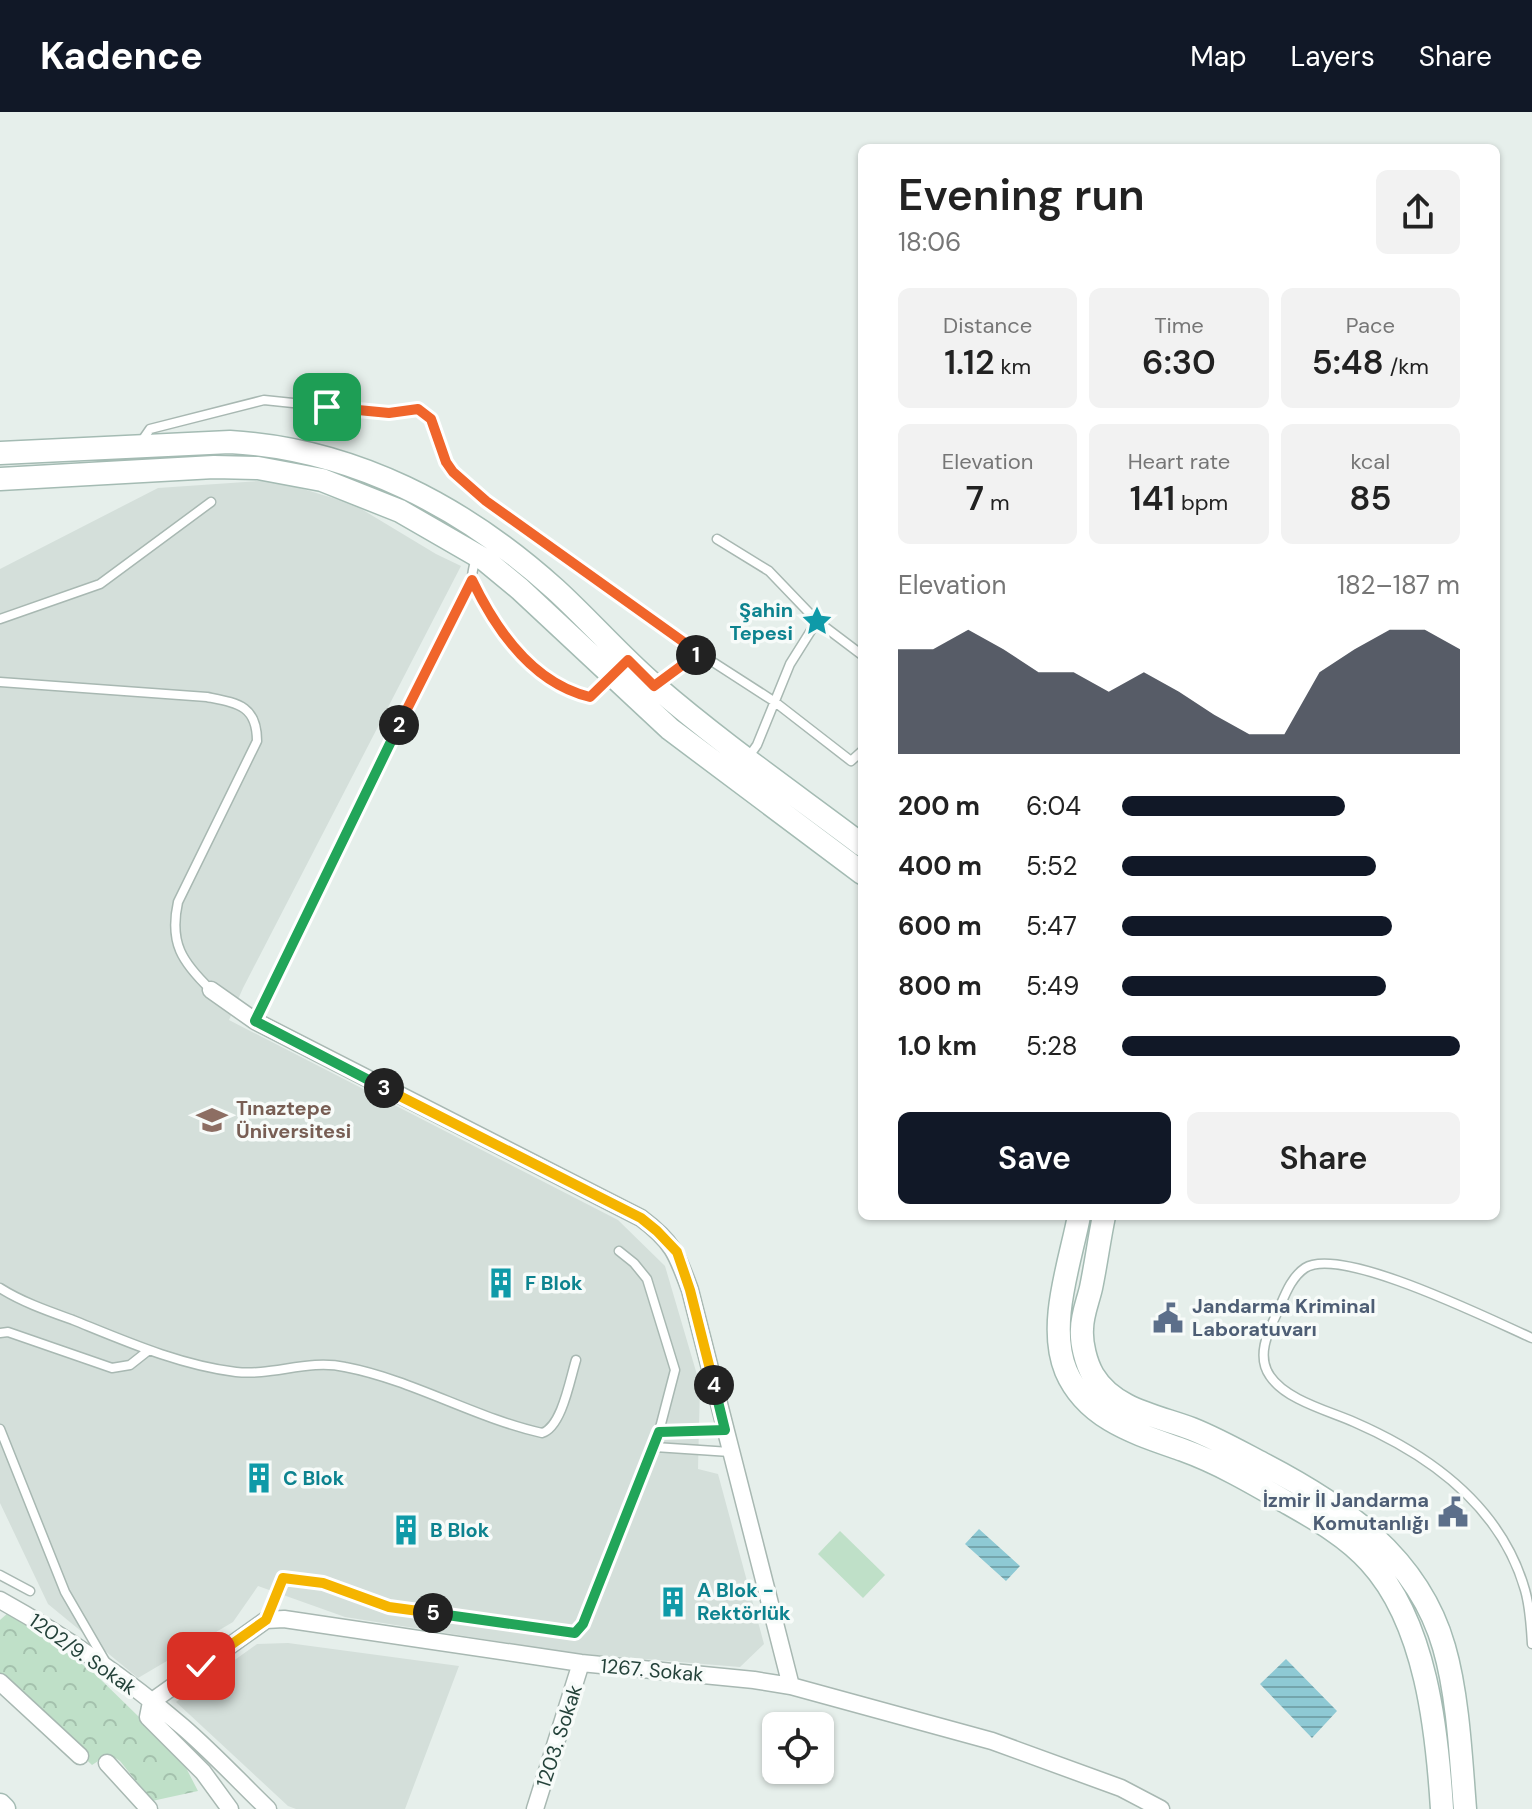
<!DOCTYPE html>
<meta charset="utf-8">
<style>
:root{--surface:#fff;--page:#f2f2f2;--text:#222;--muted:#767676;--accent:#111827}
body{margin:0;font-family:"DM Sans",sans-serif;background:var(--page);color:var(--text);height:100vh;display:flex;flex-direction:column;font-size:30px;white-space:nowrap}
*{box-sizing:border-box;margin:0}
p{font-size:26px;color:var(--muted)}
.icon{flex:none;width:44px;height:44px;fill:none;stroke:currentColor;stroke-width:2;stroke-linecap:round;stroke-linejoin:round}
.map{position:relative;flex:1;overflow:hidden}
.side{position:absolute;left:858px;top:32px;width:642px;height:1076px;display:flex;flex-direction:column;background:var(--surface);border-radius:12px;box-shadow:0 2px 6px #0004}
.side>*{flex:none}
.buttons{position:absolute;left:762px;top:1600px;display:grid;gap:16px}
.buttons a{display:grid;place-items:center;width:72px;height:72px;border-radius:12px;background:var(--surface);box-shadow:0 2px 6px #0004;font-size:40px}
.pin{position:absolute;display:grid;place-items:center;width:68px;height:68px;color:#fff;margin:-34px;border-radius:16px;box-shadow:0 4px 12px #0006}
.km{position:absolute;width:40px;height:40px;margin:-20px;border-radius:50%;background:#222;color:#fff;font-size:22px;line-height:40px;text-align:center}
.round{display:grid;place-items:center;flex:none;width:84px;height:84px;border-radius:12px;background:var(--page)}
.headline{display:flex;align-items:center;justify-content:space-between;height:136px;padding:0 40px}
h1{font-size:44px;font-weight:600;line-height:60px}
.metrics{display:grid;grid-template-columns:repeat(3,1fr);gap:12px;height:136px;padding:8px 40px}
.metrics div{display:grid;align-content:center;border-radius:12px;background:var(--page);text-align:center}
.metrics b{font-size:34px;font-weight:600}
.metrics small{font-size:22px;font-weight:400}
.metrics p{font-size:22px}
.chart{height:224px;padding:16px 40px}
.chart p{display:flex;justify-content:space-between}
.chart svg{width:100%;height:144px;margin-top:8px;fill:var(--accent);opacity:.7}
.cta{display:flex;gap:16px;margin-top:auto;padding:16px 40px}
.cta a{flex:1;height:92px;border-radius:12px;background:var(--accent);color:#fff;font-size:32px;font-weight:600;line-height:92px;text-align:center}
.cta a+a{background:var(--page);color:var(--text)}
ul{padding:0 40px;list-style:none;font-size:26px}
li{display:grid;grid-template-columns:128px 96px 1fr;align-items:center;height:60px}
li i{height:20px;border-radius:10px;background:var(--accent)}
header{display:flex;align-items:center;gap:48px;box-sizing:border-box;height:112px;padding:0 40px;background:var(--accent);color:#fff}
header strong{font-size:38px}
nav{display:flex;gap:44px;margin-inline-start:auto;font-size:28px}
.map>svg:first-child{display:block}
</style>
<header>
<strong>Kadence</strong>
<nav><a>Map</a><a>Layers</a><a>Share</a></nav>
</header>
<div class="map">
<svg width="1532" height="1697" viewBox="0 0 1532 1697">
<defs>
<pattern id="park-crowns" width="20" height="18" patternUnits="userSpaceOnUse" patternTransform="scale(2)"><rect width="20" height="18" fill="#bfe0c8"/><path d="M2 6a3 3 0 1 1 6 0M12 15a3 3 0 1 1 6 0" fill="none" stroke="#a4c1ad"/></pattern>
<pattern id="water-rules" width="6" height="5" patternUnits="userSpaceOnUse" patternTransform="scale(2)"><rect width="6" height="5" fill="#8ec9d4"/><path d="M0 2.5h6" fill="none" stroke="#74a5ad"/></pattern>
</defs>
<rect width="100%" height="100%" fill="#e6efeb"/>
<!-- built -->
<path fill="#d4dfda" d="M273 368 353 392 436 442 461 454 243 876 229 908 618 1108 665 1154 700 1273 698 1357 718 1362 764 1532 740 1555 571 1541 345 1505 258 1474 233 1510 138 1566 48 1492 0 1391V457L158 376Z
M288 1531 459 1554 405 1697H296L288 1694 176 1590 257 1532Z"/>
<!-- green -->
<path fill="#bfe0c8" d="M840 1419 885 1463 863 1486 818 1442Z"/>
<!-- park -->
<path fill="url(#park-crowns)" d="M9 1500 34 1516 95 1562 181 1646 198 1679 152 1689 120 1649 109 1642 92 1653 0 1566V1508Z"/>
<!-- water -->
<path fill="url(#water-rules)" d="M979 1417 1020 1454 1006 1469 965 1432Z
M1286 1547 1337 1599 1312 1626 1260 1572Z"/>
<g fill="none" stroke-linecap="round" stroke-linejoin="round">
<!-- lane casing -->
<g stroke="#a8b8b2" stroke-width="11">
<path id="lane" d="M141 330 150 317 264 288 389 301 418 297 431 307 446 350 453 360 486 389 699 541 775 590 851 649 862 639
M717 427 769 459 817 509 862 543
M476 444C475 451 471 462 472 469 473 474 478 481 480 486 502 529 543 574 590 585L612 566
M0 507 100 472 211 390
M0 570 207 585C237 591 257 593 257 629L178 790C169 831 182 850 211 878
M657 571 699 541
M747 647 757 633 790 552 817 509
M255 909 472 468
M0 1176C22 1190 48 1199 73 1208 125 1229 179 1253 236 1260 273 1264 308 1247 345 1255 413 1268 475 1306 542 1321 562 1315 570 1267 576 1248
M0 1221 8 1220 112 1256 130 1253 149 1238
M1532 1226C1491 1208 1341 1133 1305 1156 1290 1166 1284 1186 1277 1201 1268 1220 1256 1244 1270 1264 1286 1288 1329 1299 1354 1310 1430 1343 1501 1394 1525 1478 1530 1495 1531 1514 1532 1532
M0 1317 65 1480 105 1549
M659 1320 725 1318
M655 1335 730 1340
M0 1463 30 1479
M266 1508 283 1466 323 1471 389 1495 575 1521 583 1512 655 1335 675 1258 647 1167 634 1151 619 1139"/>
</g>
<!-- street casing -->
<g stroke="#a8b8b2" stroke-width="19">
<path id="street" d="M211 878 255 909 641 1106C673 1130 677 1142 690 1178L791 1574
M0 1488C65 1524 127 1567 183 1615 213 1641 240 1670 268 1697
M0 1570 80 1644
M107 1651 149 1697
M230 1697 203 1660 148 1605 151 1590 266 1508 284 1507 581 1551 754 1568 791 1574 992 1629 1121 1676 1161 1697
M535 1697 581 1551"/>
</g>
<!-- secondary casing -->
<g stroke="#a4bbb3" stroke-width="25">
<path id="secondary" d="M0 341 230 330C354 337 464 395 555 477 589 508 620 544 655 574 721 631 793 681 862 733
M0 367 214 355 258 356 322 368 400 399 485 448 520 477 670 617 862 761
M1079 1104C1070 1151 1047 1213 1066 1259 1087 1308 1138 1322 1183 1338 1219 1351 1253 1371 1286 1390 1316 1407 1347 1424 1370 1450 1426 1511 1437 1618 1442 1697
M1104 1104C1099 1128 1096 1152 1091 1176 1088 1189 1082 1203 1082 1217 1081 1231 1086 1251 1093 1263 1114 1298 1158 1304 1192 1317 1217 1327 1240 1340 1263 1352 1342 1393 1418 1444 1444 1535 1458 1583 1461 1647 1465 1697
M0 1693 4 1697"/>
</g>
<!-- lane -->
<use href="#lane" stroke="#fff" stroke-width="8"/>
<!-- street -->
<use href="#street" stroke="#fff" stroke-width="16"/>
<!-- secondary -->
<use href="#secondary" stroke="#fff" stroke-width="22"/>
</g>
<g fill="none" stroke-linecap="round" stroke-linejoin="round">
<!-- split-1 casing -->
<g stroke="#fff" stroke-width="16">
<path id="split-1" d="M327 295 389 301 418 297 431 307 446 350 453 360 486 389 699 541 696 543"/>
</g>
<!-- split-2 casing -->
<g stroke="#fff" stroke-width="16">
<path id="split-2" d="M399 613 472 468C496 518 534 572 590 585L628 548 654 574 696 543"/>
</g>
<!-- split-3 casing -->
<g stroke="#fff" stroke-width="16">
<path id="split-3" d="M384 976 255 909 399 613"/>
</g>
<!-- split-4 casing -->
<g stroke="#fff" stroke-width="16">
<path id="split-4" d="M384 976 641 1106 657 1119 677 1140 690 1178 714 1273"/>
</g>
<!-- split-5 casing -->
<g stroke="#fff" stroke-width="16">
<path id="split-5" d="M433 1501 575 1521 583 1512 659 1320 725 1318 714 1273"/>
</g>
<!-- split-6 casing -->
<g stroke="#fff" stroke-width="16">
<path id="split-6" d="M201 1554 266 1508 283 1466 323 1471 389 1495 433 1501"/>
</g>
<!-- split-1 -->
<use href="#split-1" stroke="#f0652b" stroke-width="10"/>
<!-- split-2 -->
<use href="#split-2" stroke="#f0652b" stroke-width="10"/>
<!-- split-3 -->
<use href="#split-3" stroke="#22a559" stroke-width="10"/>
<!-- split-4 -->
<use href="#split-4" stroke="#f5b400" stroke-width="10"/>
<!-- split-5 -->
<use href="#split-5" stroke="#22a559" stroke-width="10"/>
<!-- split-6 -->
<use href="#split-6" stroke="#f5b400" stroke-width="10"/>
</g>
<!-- icons -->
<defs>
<g id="sight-bare" transform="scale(2.4)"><path d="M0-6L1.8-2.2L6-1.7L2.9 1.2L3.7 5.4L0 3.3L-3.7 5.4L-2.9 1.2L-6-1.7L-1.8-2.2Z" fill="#0f9aa8" stroke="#f7fbf9" stroke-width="2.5" paint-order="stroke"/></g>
<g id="university-bare" transform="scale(2.4)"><path d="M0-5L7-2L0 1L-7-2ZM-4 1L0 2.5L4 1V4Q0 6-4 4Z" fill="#8d6e63" stroke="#f7fbf9" stroke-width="2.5" paint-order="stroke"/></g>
<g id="building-bare" transform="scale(2.4)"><path d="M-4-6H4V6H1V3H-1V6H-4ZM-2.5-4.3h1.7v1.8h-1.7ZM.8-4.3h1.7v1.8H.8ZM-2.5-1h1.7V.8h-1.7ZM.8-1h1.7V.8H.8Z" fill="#0f9aa8" stroke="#f7fbf9" stroke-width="2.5" paint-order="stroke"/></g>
<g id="civic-bare" transform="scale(2.4)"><path d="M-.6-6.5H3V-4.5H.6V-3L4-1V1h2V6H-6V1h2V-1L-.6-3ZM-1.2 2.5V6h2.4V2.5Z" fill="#5c6f8a" stroke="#f7fbf9" stroke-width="2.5" paint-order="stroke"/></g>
</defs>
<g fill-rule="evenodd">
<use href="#sight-bare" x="817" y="509"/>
<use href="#university-bare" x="212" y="1008"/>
<use href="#building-bare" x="501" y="1171"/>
<use href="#civic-bare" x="1168" y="1206"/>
<use href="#building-bare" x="259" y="1366"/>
<use href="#civic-bare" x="1453" y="1400"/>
<use href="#building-bare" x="406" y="1418"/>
<use href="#building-bare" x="673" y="1490"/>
</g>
<g text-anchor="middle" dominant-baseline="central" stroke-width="7" stroke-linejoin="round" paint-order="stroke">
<!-- culture labels -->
<g font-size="20" font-weight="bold" fill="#0d838f" stroke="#f7fbf9" text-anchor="start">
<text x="793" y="498" text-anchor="end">Şahin<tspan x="793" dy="23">Tepesi</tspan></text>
<text x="525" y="1171">F Blok</text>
<text x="283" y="1366">C Blok</text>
<text x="430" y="1418">B Blok</text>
<text x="697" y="1478">A Blok -<tspan x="697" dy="23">Rektörlük</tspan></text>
</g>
<!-- education labels -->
<g font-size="20" font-weight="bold" fill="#785e54" stroke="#f7fbf9" text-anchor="start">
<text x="236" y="996">Tınaztepe<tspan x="236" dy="23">Üniversitesi</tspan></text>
</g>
<!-- service labels -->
<g font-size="20" font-weight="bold" fill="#4e5e75" stroke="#f7fbf9" text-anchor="start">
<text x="1192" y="1194">Jandarma Kriminal<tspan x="1192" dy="23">Laboratuvarı</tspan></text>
<text x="1429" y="1388" text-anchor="end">İzmir İl Jandarma<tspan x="1429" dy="23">Komutanlığı</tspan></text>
</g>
<!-- street labels -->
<g font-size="20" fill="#24423a" stroke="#f7fbf9">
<text transform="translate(83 1542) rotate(35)">1202/9. Sokak</text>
<text transform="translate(652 1558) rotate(5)">1267. Sokak</text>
<text transform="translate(559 1624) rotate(-72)">1203. Sokak</text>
</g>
</g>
</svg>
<div class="buttons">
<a><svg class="icon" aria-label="locate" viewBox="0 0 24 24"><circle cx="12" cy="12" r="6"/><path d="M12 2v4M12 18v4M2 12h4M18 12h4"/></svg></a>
</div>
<div class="pin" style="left:327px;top:295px;background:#1e9e55"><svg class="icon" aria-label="arrive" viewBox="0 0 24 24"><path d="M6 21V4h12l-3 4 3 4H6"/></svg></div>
<div class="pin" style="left:201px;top:1554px;background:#d93025"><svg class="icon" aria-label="check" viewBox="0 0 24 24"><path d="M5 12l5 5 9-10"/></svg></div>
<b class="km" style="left:696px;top:543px">1</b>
<b class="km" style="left:399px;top:613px">2</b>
<b class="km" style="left:384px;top:976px">3</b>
<b class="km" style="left:714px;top:1273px">4</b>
<b class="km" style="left:433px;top:1501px">5</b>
<section class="side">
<div class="headline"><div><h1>Evening run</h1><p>18:06</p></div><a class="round"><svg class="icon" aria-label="share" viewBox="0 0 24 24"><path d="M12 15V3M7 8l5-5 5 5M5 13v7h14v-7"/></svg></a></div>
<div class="metrics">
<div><p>Distance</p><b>1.12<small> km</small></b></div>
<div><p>Time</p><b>6:30</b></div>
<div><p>Pace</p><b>5:48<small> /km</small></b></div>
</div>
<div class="metrics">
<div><p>Elevation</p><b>7<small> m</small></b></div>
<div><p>Heart rate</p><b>141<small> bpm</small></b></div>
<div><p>kcal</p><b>85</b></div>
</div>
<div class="chart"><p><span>Elevation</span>182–187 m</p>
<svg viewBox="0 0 160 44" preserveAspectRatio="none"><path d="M0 44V12L10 12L20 6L30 12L40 19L50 19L60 25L70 19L80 25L90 32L100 38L110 38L120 19L130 12L140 6L150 6L160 12V44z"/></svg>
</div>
<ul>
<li><b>200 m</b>6:04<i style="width:66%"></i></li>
<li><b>400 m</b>5:52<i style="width:75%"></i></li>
<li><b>600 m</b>5:47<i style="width:80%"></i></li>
<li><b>800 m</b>5:49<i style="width:78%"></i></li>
<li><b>1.0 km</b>5:28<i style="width:100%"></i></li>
</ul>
<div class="cta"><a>Save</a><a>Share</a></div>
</section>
</div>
